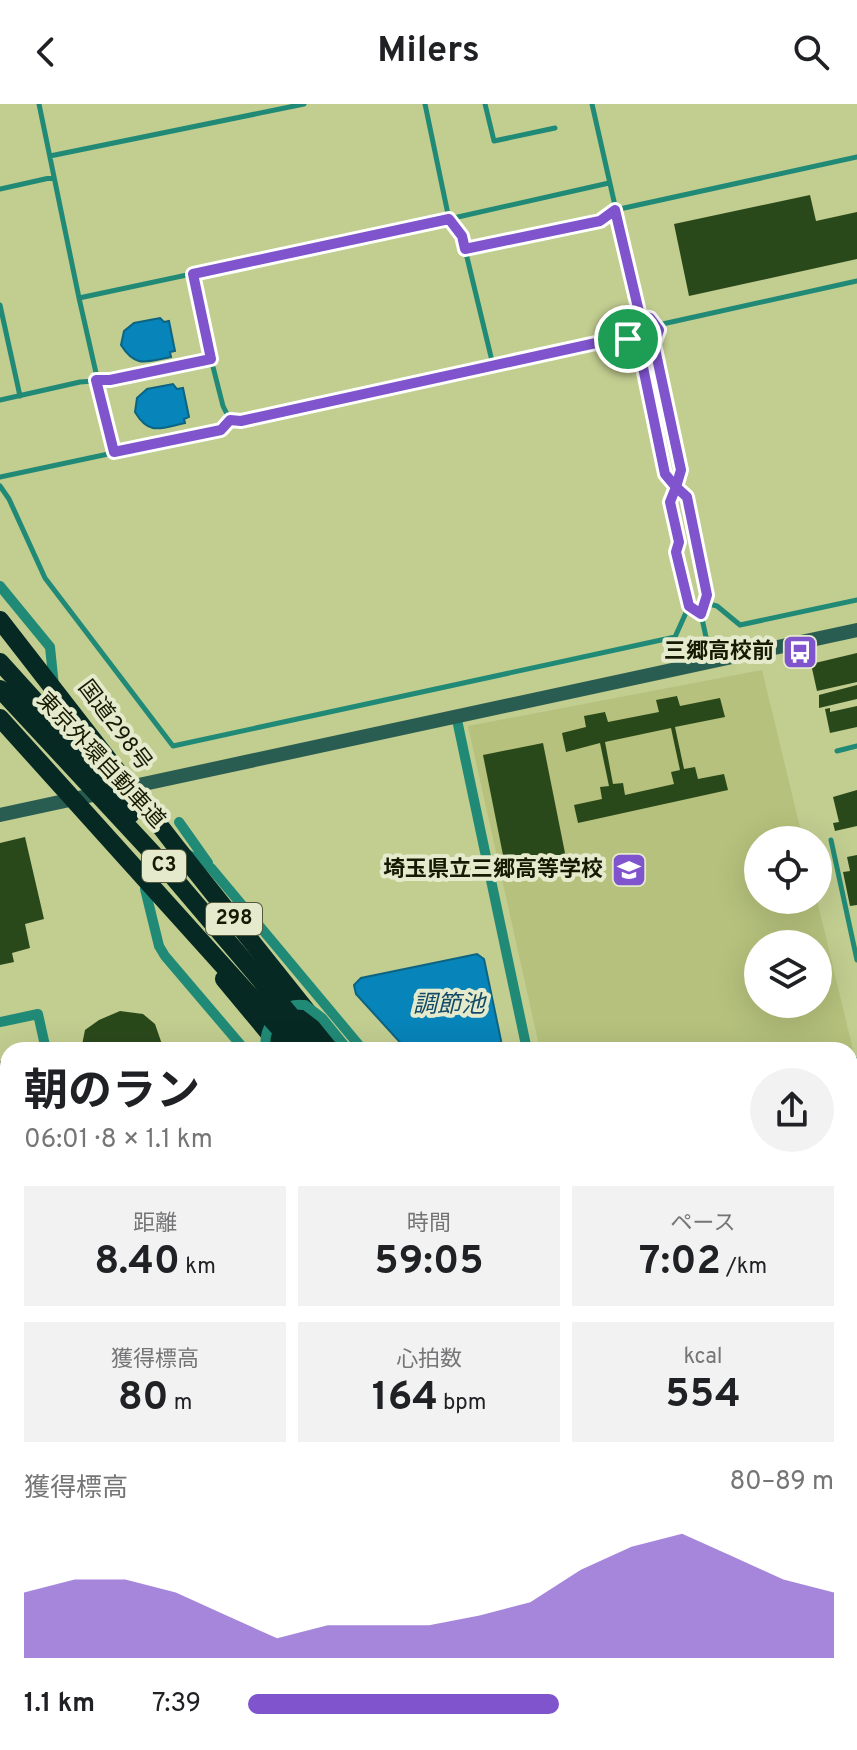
<!DOCTYPE html>
<html lang="ja">
<meta charset="utf-8">
<style>
:root{--surface:#fff;--page:#f2f2f2;--text:#202124;--muted:#757577;--accent:#7f54cd}
body{margin:0;font-family:Overpass,"Noto Sans JP",sans-serif;background:var(--page);color:var(--text);height:100vh;display:flex;flex-direction:column;font-size:30px;white-space:nowrap}
*{box-sizing:border-box;margin:0}
p{font-size:26px;color:var(--muted)}
.icon{flex:none;width:44px;height:44px;fill:none;stroke:currentColor;stroke-width:2;stroke-linecap:round;stroke-linejoin:round}
.map{position:relative;flex:1;overflow:hidden}
.drawer{position:absolute;left:0px;top:938px;width:858px;height:708px;display:flex;flex-direction:column;background:var(--surface);border-radius:24px 24px 0 0;box-shadow:0 8px 32px #0002}
.drawer>*{flex:none}
.controls{position:absolute;left:744px;top:722px;display:grid;gap:16px}
.controls a{display:grid;place-items:center;width:88px;height:88px;border-radius:50%;background:var(--surface);box-shadow:0 8px 32px #0002;font-size:40px}
.pin{position:absolute;display:grid;place-items:center;width:68px;height:68px;color:#fff;margin:-34px;border:4px solid #fff;border-radius:50%;box-shadow:0 2px 8px #0007}
.round{display:grid;place-items:center;flex:none;width:84px;height:84px;border-radius:42px;background:var(--page)}
.head{display:flex;align-items:center;justify-content:space-between;height:136px;padding:0 24px}
h1{font-size:44px;font-weight:700;line-height:60px}
.figures{display:grid;grid-template-columns:repeat(3,1fr);gap:12px;height:136px;padding:8px 24px}
.figures div{display:grid;align-content:center;border-radius:0px;background:var(--page);text-align:center}
.figures b{font-size:40px;font-weight:700}
.figures small{font-size:22px;font-weight:400}
.figures p{font-size:22px}
.chart{height:224px;padding:16px 24px}
.chart p{display:flex;justify-content:space-between}
.chart svg{width:100%;height:144px;margin-top:8px;fill:var(--accent);opacity:.7}
ul{padding:0 24px;list-style:none;font-size:26px}
li{display:grid;grid-template-columns:128px 96px 1fr;align-items:center;height:60px}
li i{height:20px;border-radius:10px;background:var(--accent)}
header{display:flex;justify-content:space-between;align-items:center;height:104px;padding:0 24px;background:var(--surface);font-size:36px;font-weight:700}
.map>svg:first-child{display:block}
</style>
<header><svg class="icon" aria-label="back" viewBox="0 0 24 24"><path d="M15 5l-7 7 7 7"/></svg>Milers<svg class="icon" aria-label="search" viewBox="0 0 24 24"><circle cx="10" cy="10" r="6"/><path d="M15 15l6 6"/></svg></header>
<div class="map">
<svg width="857" height="1646" viewBox="0 0 857 1646">
<rect width="100%" height="100%" fill="#c2cd90"/>
<!-- built -->
<path fill="#b5c17c" fill-rule="evenodd" d="M762 566 803 736H758V796H817L853 946H540L468 622ZM758 840H818V900H758Z"/>
<!-- water -->
<path fill="#0784b9" stroke="#0c6482" stroke-width="2" d="M160 214 164 218 169 217 175 247 170 248 171 253C147 257 136 265 121 241L124 227 134 219Z
M173 280 177 285 183 284 189 313 184 315 185 319C161 324 149 332 135 308L137 294 147 285Z
M477 850 484 855 503 946H407L356 890 354 881 361 874Z"/>
<g fill="none" stroke-linecap="round" stroke-linejoin="round">
<!-- stream -->
<path stroke="#0c6482" stroke-width="4" d="M0 1388 8 1394"/>
<!-- river -->
<path stroke="#0784b9" stroke-width="22" d="M327 1638 337 1646"/>
</g>
<!-- building -->
<path fill="#2a491b" fill-rule="evenodd" d="M810 91 816 117 857 108V155L689 192 674 120Z
M857 549V578L817 587 811 560Z
M857 581V595L819 604V591Z
M677 592 680 602 720 594 725 613 675 623 684 665 695 663 698 675 724 670 728 686 578 719 574 701 602 695 600 683 609 682 600 639 566 648 562 629 586 623 584 612 605 608 608 618 659 608 656 596ZM671 624 680 666 671 668 674 680 625 691 623 679 613 680 605 638Z
M857 602V623L830 629 825 605 830 604V608Z
M543 639 568 764 508 776 483 651Z
M857 686V722L835 727 833 719 839 718 833 693Z
M25 733 44 815 25 820 30 844 12 849 14 858 0 861V739Z
M857 751V801L850 802 843 768 850 767 847 753Z
M120 907 143 910 155 920 164 946H81L85 926 99 916Z
M8 955V1223L0 1222V957Z"/>
<g fill="none" stroke-linecap="round" stroke-linejoin="round">
<!-- highway-tunnel -->
<path stroke="#a0a974" stroke-width="18" stroke-dasharray="18 9" stroke-linecap="butt" d="M781 1638 786 1646
M823 1638 827 1646"/>
<!-- lane -->
<path stroke="#218a76" stroke-width="5" d="M39 0 79 194
M425 0 449 115 609 79
M485 0 494 37 555 24
M592 0 640 212
M50 52 304 0
M0 85 54 73
M465 145 493 261
M193 170 211 255
M0 201 20 292
M627 228a16 16 0 1 1 32 0a16 16 0 1 1-32 0Z
M658 221 857 177
M654 240 681 366 676 383 687 393 707 491 701 510 711 556
M639 244 665 370 676 383 670 398 679 438 676 448 689 502 701 510
M0 296 80 278 110 276 211 255 223 302 230 316
M114 348 79 194 449 115 462 132 465 145 600 117 615 106 857 53
M0 373 221 326 230 316 241 317 614 235H628
M0 382 9 395 45 474 173 642 675 533 689 502
M705 499 717 502 740 521 857 496
M837 647 857 642
M831 736 857 856
M158 1638 162 1646
M443 1638 444 1646"/>
<!-- street -->
<path stroke="#218a76" stroke-width="10" d="M0 482 50 543 54 582
M456 611 527 946
M179 718 208 759
M189 751 211 764 363 946
M145 785 159 842 165 852 245 946
M0 918 38 910 46 946
M850 959 857 958
M850 1080 857 1079
M0 1303 8 1301
M850 1307 857 1306
M0 1363 8 1369
M0 1401 8 1408
M0 1541 8 1538
M311 1638 321 1646
M167 1646 187 1638
M339 1646 361 1638"/>
<!-- secondary -->
<path stroke="#2a5d51" stroke-width="14" d="M0 711 857 526
M850 1569 857 1564
M676 1638 678 1646"/>
<!-- highway -->
<path stroke="#062a23" stroke-width="18" d="M0 516 177 744 338 946
M224 875 283 946
M767 1638 771 1646
M794 1638 798 1646
M809 1638 814 1646
M838 1638 842 1646"/>
<!-- street-bridge -->
<path stroke="#218a76" stroke-width="10" d="M267 946C261 929 275 908 291 902 296 900 301 901 305 901L322 914 348 946"/>
<!-- highway-bridge -->
<path stroke="#062a23" stroke-width="18" d="M0 558 86 653 131 710
M0 585 157 754 320 946
M0 614 299 946
M748 1638 753 1646"/>
</g>
<g fill="none" stroke-linecap="round" stroke-linejoin="round">
<!-- route casing -->
<g stroke="#fff" stroke-width="16">
<path id="route" d="M628 235H614L241 317 230 316 221 326 114 348 96 276H110L211 255 193 170 449 115 462 132 465 145 600 117 615 106 640 212 650 214 659 226 654 240 681 366 676 383 687 393 707 491 701 510 689 502 676 448 679 438 670 398 676 383 665 370 639 244 628 235"/>
</g>
<!-- route -->
<use href="#route" stroke="#7f54cd" stroke-width="10"/>
</g>
<!-- icons -->
<defs>
<g id="bus-square" transform="scale(1.8)"><rect x="-9" y="-9" width="18" height="18" rx="4" fill="#7f54cd" stroke="#e4eacb"/><path d="M-5-6H5V4H4V6H2V4H-2V6H-4V4H-5ZM-3.5-4V0h7V-4ZM-3.5 1.2v1.5H-2V1.2ZM2 1.2v1.5H3.5V1.2Z" fill="#fff"/></g>
<g id="school-square" transform="scale(1.8)"><rect x="-9" y="-9" width="18" height="18" rx="4" fill="#7f54cd" stroke="#e4eacb"/><path d="M0-5L7-2L0 1L-7-2ZM-4 1L0 2.5L4 1V4Q0 6-4 4Z" fill="#fff"/></g>
</defs>
<g fill-rule="evenodd">
<use href="#bus-square" x="800" y="548"/>
<use href="#school-square" x="629" y="766"/>
</g>
<g text-anchor="middle" dominant-baseline="central" stroke-width="8" stroke-linejoin="round" paint-order="stroke">
<!-- shield labels -->
<g fill="#e4eacb" stroke="#54583f" stroke-width="2">
<rect x="142" y="746" width="44" height="32" rx="6"/>
<rect x="206" y="799" width="56" height="32" rx="6"/>
</g>
<g font-size="20" font-weight="bold" fill="#161a03">
<text x="164" y="762">C3</text>
<text x="234" y="815">298</text>
</g>
<!-- poi labels -->
<g font-size="22" font-weight="bold" fill="#161a03" stroke="#e4eacb" text-anchor="end">
<text x="774" y="548">三郷高校前</text>
<text x="603" y="766">埼玉県立三郷高等学校</text>
</g>
<!-- street labels -->
<g font-size="22" fill="#161a03" stroke="#e4eacb">
<text transform="translate(114 622) rotate(53)">国道298号</text>
<text transform="translate(100 657) rotate(47)">東京外環自動車道</text>
</g>
<!-- water labels -->
<g font-size="24" font-style="italic" fill="#134a67" stroke="#e4eacb">
<text x="449" y="902">調節池</text>
</g>
</g>
</svg>
<div class="controls">
<a><svg class="icon" aria-label="locate" viewBox="0 0 24 24"><circle cx="12" cy="12" r="6"/><path d="M12 2v4M12 18v4M2 12h4M18 12h4"/></svg></a>
<a><svg class="icon" aria-label="layers" viewBox="0 0 24 24"><path d="M12 4l9 5-9 5-9-5zM3 14l9 5 9-5"/></svg></a>
</div>
<div class="pin" style="left:628px;top:235px;background:#1e9e55"><svg class="icon" aria-label="arrive" viewBox="0 0 24 24"><path d="M6 21V4h12l-3 4 3 4H6"/></svg></div>
<section class="drawer">
<div class="head"><div><h1>朝のラン</h1><p>06:01 · 8 × 1.1 km</p></div><a class="round"><svg class="icon" aria-label="share" viewBox="0 0 24 24"><path d="M12 15V3M7 8l5-5 5 5M5 13v7h14v-7"/></svg></a></div>
<div class="figures">
<div><p>距離</p><b>8.40<small> km</small></b></div>
<div><p>時間</p><b>59:05</b></div>
<div><p>ペース</p><b>7:02<small> /km</small></b></div>
</div>
<div class="figures">
<div><p>獲得標高</p><b>80<small> m</small></b></div>
<div><p>心拍数</p><b>164<small> bpm</small></b></div>
<div><p>kcal</p><b>554</b></div>
</div>
<div class="chart"><p><span>獲得標高</span>80–89 m</p>
<svg viewBox="0 0 160 44" preserveAspectRatio="none"><path d="M0 44V24L10 20L20 20L30 24L40 31L50 38L60 34L70 34L80 34L90 31L100 27L110 17L120 10L130 6L140 13L150 20L160 24V44z"/></svg>
</div>
<ul>
<li><b>1.1 km</b>7:39<i style="width:53%"></i></li>
</ul>
</section>
</div>
